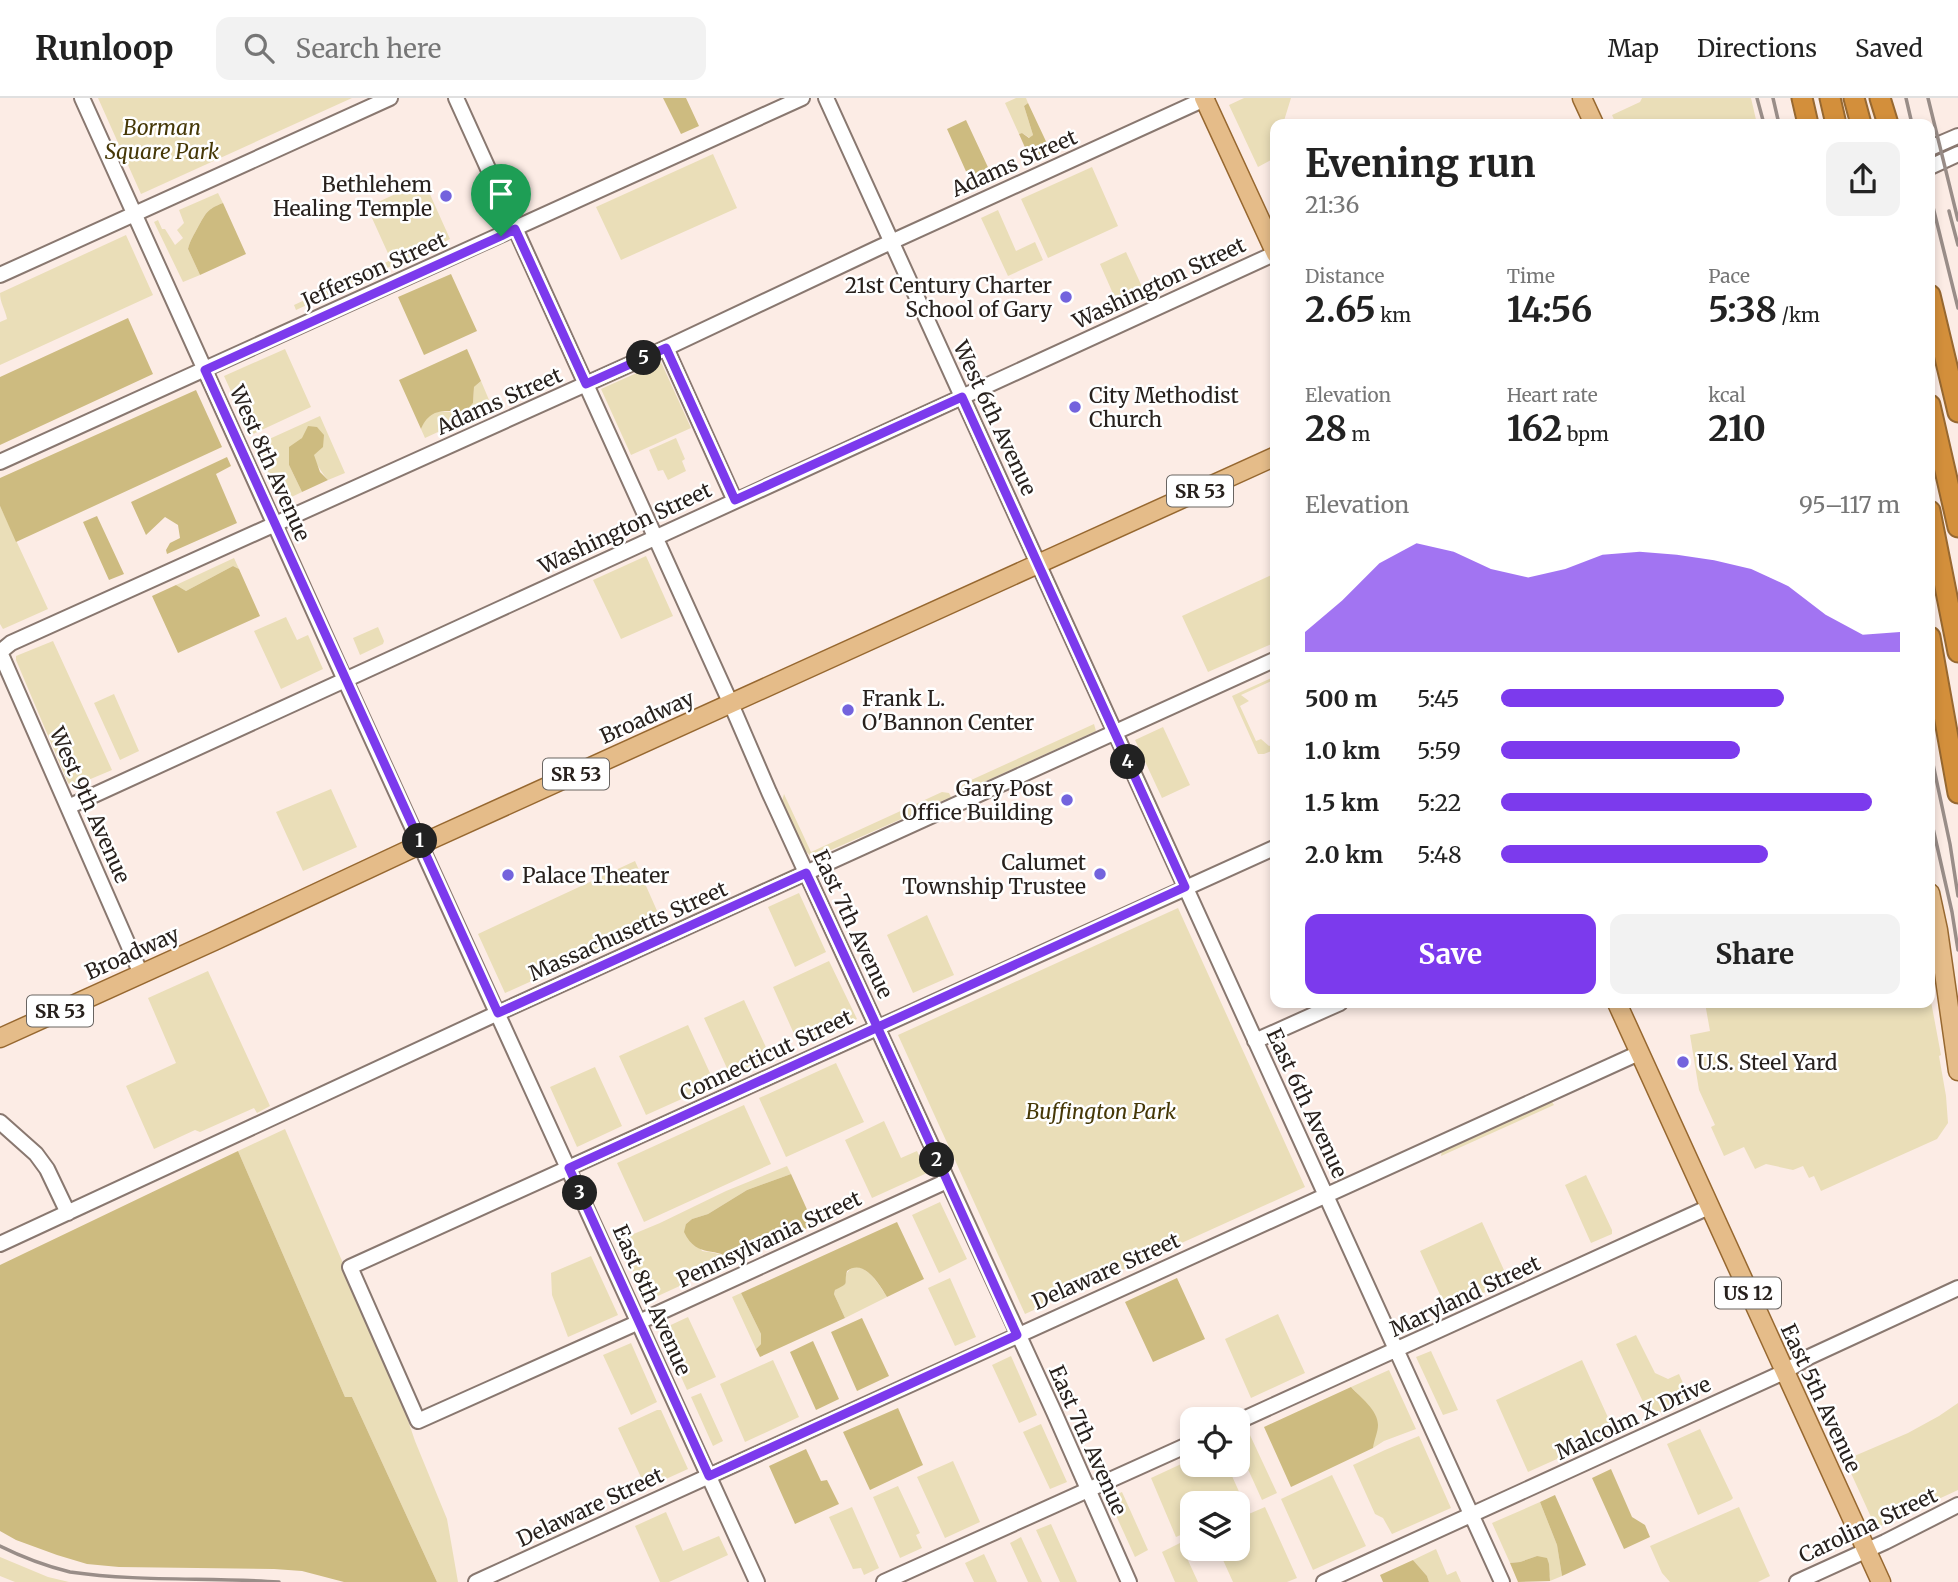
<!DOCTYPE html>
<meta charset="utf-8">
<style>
:root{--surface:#fff;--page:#f2f2f2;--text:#222;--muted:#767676;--line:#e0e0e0;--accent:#7c3aed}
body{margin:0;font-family:Merriweather,serif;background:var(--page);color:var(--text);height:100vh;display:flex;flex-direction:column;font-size:26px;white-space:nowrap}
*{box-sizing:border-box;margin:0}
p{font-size:23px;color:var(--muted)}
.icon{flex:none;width:38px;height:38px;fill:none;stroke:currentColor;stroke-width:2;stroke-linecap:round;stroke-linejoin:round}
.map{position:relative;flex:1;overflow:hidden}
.details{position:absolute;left:1270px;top:21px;width:665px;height:889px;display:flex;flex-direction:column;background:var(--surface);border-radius:14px;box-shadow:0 4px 10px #0003}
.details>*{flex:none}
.controls{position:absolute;left:1180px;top:1309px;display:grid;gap:14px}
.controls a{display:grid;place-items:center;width:70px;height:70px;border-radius:14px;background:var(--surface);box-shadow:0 4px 10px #0003;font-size:35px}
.pin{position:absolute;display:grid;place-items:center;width:60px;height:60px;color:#fff;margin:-72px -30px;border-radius:50% 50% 50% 0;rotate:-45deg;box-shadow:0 0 7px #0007}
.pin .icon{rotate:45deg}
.km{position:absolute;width:35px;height:35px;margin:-18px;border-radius:50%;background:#222;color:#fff;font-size:19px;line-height:35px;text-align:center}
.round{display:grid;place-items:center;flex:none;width:74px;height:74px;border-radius:14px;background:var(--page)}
.head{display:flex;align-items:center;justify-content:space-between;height:119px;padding:0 35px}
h1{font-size:38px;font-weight:700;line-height:52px}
.stats{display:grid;grid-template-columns:repeat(3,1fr);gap:10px;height:119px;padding:7px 35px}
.stats div{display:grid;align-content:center}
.stats b{font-size:35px;font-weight:700}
.stats small{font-size:19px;font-weight:400}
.stats p{font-size:19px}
.chart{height:196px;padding:14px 35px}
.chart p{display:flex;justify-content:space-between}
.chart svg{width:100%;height:126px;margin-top:7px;fill:var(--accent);opacity:.7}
.button{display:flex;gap:14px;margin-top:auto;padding:14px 35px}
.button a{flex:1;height:80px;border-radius:14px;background:var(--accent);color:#fff;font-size:28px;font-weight:700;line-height:80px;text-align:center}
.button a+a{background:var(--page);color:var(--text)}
ul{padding:0 35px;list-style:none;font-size:23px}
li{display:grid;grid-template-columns:112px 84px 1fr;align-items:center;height:52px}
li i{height:18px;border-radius:9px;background:var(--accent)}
header{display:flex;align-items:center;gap:42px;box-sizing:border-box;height:98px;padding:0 35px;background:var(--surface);border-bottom:2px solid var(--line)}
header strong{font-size:33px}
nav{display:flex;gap:38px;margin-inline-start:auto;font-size:24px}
.search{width:490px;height:63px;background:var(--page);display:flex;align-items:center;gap:18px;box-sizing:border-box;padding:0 24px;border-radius:14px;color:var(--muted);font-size:26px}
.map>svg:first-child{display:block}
</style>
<header>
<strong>Runloop</strong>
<div class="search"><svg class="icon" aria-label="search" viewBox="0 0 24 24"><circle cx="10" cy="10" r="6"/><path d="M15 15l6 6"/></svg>Search here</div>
<nav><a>Map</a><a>Directions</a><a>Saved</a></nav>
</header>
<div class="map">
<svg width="1958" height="1484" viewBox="0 0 1958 1484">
<rect width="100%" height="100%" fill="#fcece5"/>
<!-- green -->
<path fill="#eadeb8" d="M98 0H352L141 96Z
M1016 0H1026L1028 5 1024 8 1033 37 1030 40 1022 35 1019 36 1005 5Z
M1244 0H1291L1283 26H1276V47L1271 62 1258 69 1229 7Z
M1642 0H1751L1757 26H1616L1612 17 1640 4Z
M713 56 737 110 621 162 596 109Z
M1092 69 1118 128 1048 160 1021 101Z
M424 83 450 141 296 212 294 207 391 162 367 109Z
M218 95 223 105C207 111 206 115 198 129 194 137 190 142 188 151L200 177 183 184 154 124 158 122 162 131H165L175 147 183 140 177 132 184 125 179 112Z
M998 112 1016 153 1035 144 1043 162 1008 178 981 120Z
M126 137 153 197 0 267V224L7 221C5 211 0 205 0 195Z
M1126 154 1145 195 1118 207 1100 166Z
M285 251 311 309 251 337 224 278Z
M661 264 691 330 631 357 601 291Z
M481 283 492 309 425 340 421 331 425 321 435 313 450 314 473 305 474 289Z
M320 318 345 375 328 382C317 370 312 354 302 340L289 367 302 394 281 404 256 347Z
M676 340 685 361 682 363 686 373 668 382 663 372 658 373 649 352Z
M0 408 48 511 3 531 0 526Z
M646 458 673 518 621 541 593 482Z
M234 460 239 471 233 468 186 493 176 487Z
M1276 475V544L1208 574 1182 518Z
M286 519 297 542 308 537 323 571 281 591 254 533Z
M378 529 384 543 383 546 360 557 353 540Z
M53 543 112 672 74 688H71L68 685 16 562V558Z
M1276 578V581L1241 597 1249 603 1240 608 1256 643 1261 641 1269 648 1276 645V651L1264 656H1258L1232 598Z
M114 596 139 653 120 662 94 605Z
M1094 626 1096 633 962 694 960 689 969 683Z
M1163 629 1190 687 1162 700 1135 642Z
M331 691 357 749 303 773 276 714Z
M942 694 949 695 951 699 813 760 805 753 782 703 784 696 811 754Z
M635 763 662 824 505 895 478 836Z
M799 795 826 854 795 869 768 809Z
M1178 810 1305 1089 1025 1216 898 937Z
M927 817 954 877 913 895 887 837Z
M829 863 857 921 799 947 773 889Z
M208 873 270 1008 257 1015 254 1010 200 1034 195 1032 154 1051 126 988 176 965 148 900Z
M1930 898 1941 957 1939 958 1946 998 1948 1025 1937 1041 1821 1093 1814 1078 1809 1080 1803 1068 1793 1072 1766 1066 1755 1071 1744 1049 1724 1058 1711 1029 1715 1027 1699 992 1690 937 1710 933 1705 905H1930Z
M744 902 771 960 731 979 704 920Z
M688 927 715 986 646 1017 619 958Z
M836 965 864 1024 786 1059 759 1000Z
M595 969 622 1028 577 1049 550 989Z
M1548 1004H1552L1554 1007 1441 1058 1442 1052Z
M744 1007 771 1066 644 1124 617 1065Z
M884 1023 901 1060 917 1053 927 1075 872 1100 845 1042Z
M285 1031 397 1290 415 1343 447 1421 458 1484H437L352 1299H345L238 1053Z
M787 1068 791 1076 747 1092 708 1116 692 1121 686 1126 702 1153C714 1155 724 1155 732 1164L647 1203 619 1142 660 1125 726 1093Z
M1586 1077 1612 1132V1136L1591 1145 1565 1087Z
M940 1104 967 1161 939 1175 912 1117Z
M1482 1124 1509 1183 1447 1212 1420 1153Z
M591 1158 618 1217 568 1239 552 1197 551 1175Z
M856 1168C871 1172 879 1187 887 1199L845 1220 834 1196 835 1192C846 1186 843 1172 856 1168Z
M950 1180 976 1239 955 1248 928 1190Z
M741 1195 761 1236V1246L756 1251 732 1199Z
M1278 1216 1305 1275 1251 1300 1225 1241Z
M688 1219 716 1279 687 1292 660 1232Z
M1636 1237 1655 1275 1668 1281 1679 1276 1683 1285V1304L1650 1319 1616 1246Z
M631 1245 657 1304 631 1317 603 1257Z
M1431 1253 1458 1312 1443 1317 1416 1259Z
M1011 1258 1037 1317 1019 1325 992 1267Z
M773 1262 799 1319 745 1344 720 1286Z
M1582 1262 1615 1335 1528 1374 1496 1302Z
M1389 1272 1416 1331 1384 1343 1373 1350C1375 1313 1377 1316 1351 1289Z
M701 1295 723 1343 713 1348 691 1299Z
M1958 1305V1392L1876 1430 1845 1362 1908 1335 1939 1318Z
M657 1312H661L688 1371 646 1390 618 1330Z
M1041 1326 1067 1384 1050 1391 1023 1334Z
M1700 1331 1733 1400 1731 1402 1698 1417 1667 1346Z
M1249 1335 1277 1395 1262 1402 1237 1347V1341Z
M1419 1338 1451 1410 1392 1436 1383 1420 1375 1416 1353 1367 1385 1352Z
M1192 1361V1367H1227L1246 1409 1237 1413V1405H1192V1432L1176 1439 1151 1380Z
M953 1363 980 1424 945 1440 917 1379Z
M1332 1377 1366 1448 1313 1472 1281 1401Z
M898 1388 920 1435 916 1437 922 1450 900 1460 873 1399Z
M1122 1394 1148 1452 1135 1459 1108 1400Z
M1540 1404 1557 1447 1562 1478 1550 1483V1478L1537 1458 1520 1464 1510 1465 1492 1425Z
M852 1409 879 1470 864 1477 861 1470 853 1471 829 1419Z
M1265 1409 1297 1480 1287 1484H1233L1218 1451H1237V1421Z
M1739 1409 1770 1478 1758 1484H1670L1662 1475 1650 1448Z
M666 1414 683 1453 719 1438 728 1457 669 1484H660L635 1428Z
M1051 1426 1077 1484H1060L1036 1432Z
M1021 1439 1042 1484H1028L1010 1445Z
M1180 1445 1198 1484H1175L1162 1454Z
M1436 1451 1447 1477 1456 1473 1461 1484H1429L1427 1478 1413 1462Z
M984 1456 997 1484H974L965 1465Z
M0 1459 48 1479 69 1484H15L0 1478Z"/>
<!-- forest -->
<path fill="#cdbb80" d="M663 0H686L699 28 681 36Z
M1028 5 1051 54 1031 63 1019 36 1022 35 1029 40 1033 37 1024 8Z
M966 22 993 80 973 89 947 31Z
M223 105 246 156 200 177 188 151C190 142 194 137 198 129 206 115 207 111 223 105Z
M451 176 477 233 424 257 398 199Z
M128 220 153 276 0 347V279Z
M467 251 481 283 474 289 473 305 466 313C445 314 431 308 421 331L399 282Z
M196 292 222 349 16 444 0 408V380Z
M308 328 317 329 324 337 323 349 314 357 320 374 328 382 302 394 289 367V349L302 340Z
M227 359 231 368 216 376 237 425 167 456 166 452 170 445 180 440 178 427 165 419 146 437 131 404Z
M97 418 124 476 109 482 83 424Z
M233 468 239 471 260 518 178 555 152 498 176 487 186 493Z
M238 1053 345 1299H352L437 1484H344L302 1473 274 1471 119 1469 87 1466 57 1457 16 1442 0 1433V1167Z
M791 1076 814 1127 732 1164C718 1146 698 1163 684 1134L686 1126 692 1121 708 1116 747 1092Z
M897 1124 924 1181 887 1199C879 1186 864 1160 847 1173 843 1188 851 1184 835 1192L834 1196 845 1220 760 1259 756 1251 761 1246V1236L741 1195Z
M1177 1180 1205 1241 1153 1264 1125 1204Z
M862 1220 889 1278 857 1293 831 1234Z
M813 1243 839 1301 816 1312 790 1254Z
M1351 1289C1360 1299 1378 1312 1378 1327 1378 1334 1374 1342 1373 1350L1291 1389 1264 1329Z
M898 1310 923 1367 870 1392 843 1334Z
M806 1351 821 1383 827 1382 839 1406 795 1426 769 1368Z
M1611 1371 1632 1419 1645 1427 1650 1439 1624 1451 1592 1380Z
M1555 1397 1586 1467 1562 1478 1557 1447 1540 1404Z
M1537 1458 1547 1460 1549 1466 1550 1483 1518 1484 1510 1465 1520 1464Z
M1413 1462 1427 1478 1429 1484H1383L1380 1477Z"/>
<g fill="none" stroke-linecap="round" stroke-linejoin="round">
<!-- minor casing -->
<g stroke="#897870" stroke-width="18">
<path id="minor" d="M82 0 345 582 757 1484
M456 0 731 606 769 694 1054 1314 1129 1484
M826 0 1502 1484
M1930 50 1958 38
M1930 69 1958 56
M0 177 390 0
M666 250 735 403
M0 364 802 0
M0 554 11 545 666 250 878 150 1207 0
M0 554 141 876
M68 709 1276 155
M1255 943 1340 905
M0 1024 36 1056 47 1071 68 1115
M947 1083 639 1224 418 1323 350 1169 1276 749
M0 1146 498 915 1276 561
M1237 1324 1709 1109
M476 1484 1639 955
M884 1484 1192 1345
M1324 1484 1784 1274 1809 1259 1958 1190
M1797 1484 1885 1444 1958 1407"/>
</g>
<!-- major casing -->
<g stroke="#976830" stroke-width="21">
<path id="major" d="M1204 0 1276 156
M1582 0 1594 26
M1930 795 1938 832 1958 973
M1617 905 1881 1484
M0 940 214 843 432 741 1276 358"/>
</g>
<!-- highway casing -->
<g stroke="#976830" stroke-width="23">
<path id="highway" d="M1802 0 1808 26
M1830 0 1836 26
M1854 0 1861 26
M1880 0 1888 26
M1930 197 1958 314
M1930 307 1958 429
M1930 413 1958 554
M1930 539 1958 695"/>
</g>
<!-- minor -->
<use href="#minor" stroke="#fff" stroke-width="14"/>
<!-- major -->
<use href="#major" stroke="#e5bc89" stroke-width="18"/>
<!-- highway -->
<use href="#highway" stroke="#d38f3b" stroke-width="19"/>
<!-- rail -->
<path stroke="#998d88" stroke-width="3.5" d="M1757 0 1764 26
M1773 0 1779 26
M1906 0 1912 26
M1928 0 1958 122
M1930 97 1958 210
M1949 113 1958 147
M1930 652 1950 746 1958 798
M1930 717 1952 814 1958 852
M0 1448C22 1459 46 1468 70 1474 139 1484 210 1479 279 1484"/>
</g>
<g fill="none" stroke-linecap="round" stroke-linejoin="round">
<!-- route casing -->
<g stroke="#fff" stroke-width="14">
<path id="route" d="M501 138 205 272 498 915 806 775C878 928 947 1083 1017 1237L709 1378 569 1070 1185 789 962 299 735 402 666 250 586 286 515 131 501 138"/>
</g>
<!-- route -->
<use href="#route" stroke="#7c3aed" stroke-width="9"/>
</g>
<!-- markers -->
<g fill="#7363dd" stroke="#fff" stroke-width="2.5">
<circle cx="446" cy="98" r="7"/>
<circle cx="1066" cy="199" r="7"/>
<circle cx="1075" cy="309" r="7"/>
<circle cx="848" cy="612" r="7"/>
<circle cx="1067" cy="702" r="7"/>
<circle cx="1100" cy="776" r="7"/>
<circle cx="508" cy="777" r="7"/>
<circle cx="1683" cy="964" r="7"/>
</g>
<g text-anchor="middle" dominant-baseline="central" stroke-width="5" stroke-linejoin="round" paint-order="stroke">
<!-- shield labels -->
<g fill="#fff" stroke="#686461" stroke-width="2">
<rect x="1167" y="377.5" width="66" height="31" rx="5"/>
<rect x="543" y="660.5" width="66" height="31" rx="5"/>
<rect x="27" y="897.5" width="66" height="31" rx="5"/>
<rect x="1715" y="1179.5" width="66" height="31" rx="5"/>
</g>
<g font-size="19" font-weight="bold" fill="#28211d">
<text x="1200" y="393">SR 53</text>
<text x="576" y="676">SR 53</text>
<text x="60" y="913">SR 53</text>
<text x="1748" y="1195">US 12</text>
</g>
<!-- park labels -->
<g font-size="21" font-style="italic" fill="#463807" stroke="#fff">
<text x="162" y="29">Borman<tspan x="162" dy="24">Square Park</tspan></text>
<text x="1101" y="1013">Buffington Park</text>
</g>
<!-- street labels -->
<g font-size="21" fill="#28211d" stroke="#fff">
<text transform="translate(1014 65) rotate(-24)">Adams Street</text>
<text transform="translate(374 172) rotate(-24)">Jefferson Street</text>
<text transform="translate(1159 185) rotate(-25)">Washington Street</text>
<text transform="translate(499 303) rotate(-24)">Adams Street</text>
<text transform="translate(995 320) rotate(65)">West 6th Avenue</text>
<text transform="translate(270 365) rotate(66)">West 8th Avenue</text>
<text transform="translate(625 430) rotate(-25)">Washington Street</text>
<text transform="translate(647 619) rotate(-24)">Broadway</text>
<text transform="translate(90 707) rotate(66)">West 9th Avenue</text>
<text transform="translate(853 826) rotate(65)">East 7th Avenue</text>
<text transform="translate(628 833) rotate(-24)">Massachusetts Street</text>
<text transform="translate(132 855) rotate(-24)">Broadway</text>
<text transform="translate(766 957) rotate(-25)">Connecticut Street</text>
<text transform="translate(1307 1005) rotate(65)">East 6th Avenue</text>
<text transform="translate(769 1141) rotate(-25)">Pennsylvania Street</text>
<text transform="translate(1106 1173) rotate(-24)">Delaware Street</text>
<text transform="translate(1465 1198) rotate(-25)">Maryland Street</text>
<text transform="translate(652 1202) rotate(66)">East 8th Avenue</text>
<text transform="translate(1821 1300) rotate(65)">East 5th Avenue</text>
<text transform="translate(1633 1320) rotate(-25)">Malcolm X Drive</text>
<text transform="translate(1088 1342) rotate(66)">East 7th Avenue</text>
<text transform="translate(590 1409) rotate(-25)">Delaware Street</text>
<text transform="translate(1868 1427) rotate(-25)">Carolina Street</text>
</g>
<!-- poi labels -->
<g font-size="21" fill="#28211d" stroke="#fff" text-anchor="end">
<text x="432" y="86">Bethlehem<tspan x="432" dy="24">Healing Temple</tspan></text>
<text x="1052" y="187">21st Century Charter<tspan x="1052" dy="24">School of Gary</tspan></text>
<text x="1089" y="297" text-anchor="start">City Methodist<tspan x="1089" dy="24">Church</tspan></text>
<text x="862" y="600" text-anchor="start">Frank L.<tspan x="862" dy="24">O'Bannon Center</tspan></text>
<text x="1053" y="690">Gary Post<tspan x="1053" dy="24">Office Building</tspan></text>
<text x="1086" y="764">Calumet<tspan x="1086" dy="24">Township Trustee</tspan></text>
<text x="522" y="777" text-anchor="start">Palace Theater</text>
<text x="1697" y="964" text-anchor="start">U.S. Steel Yard</text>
</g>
</g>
</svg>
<div class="controls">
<a><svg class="icon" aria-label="locate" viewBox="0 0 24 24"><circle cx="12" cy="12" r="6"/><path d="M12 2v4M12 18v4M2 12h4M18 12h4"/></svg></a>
<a><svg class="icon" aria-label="layers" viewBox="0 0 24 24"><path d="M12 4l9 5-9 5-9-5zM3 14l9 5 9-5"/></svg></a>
</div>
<div class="pin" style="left:501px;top:138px;background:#1e9e55"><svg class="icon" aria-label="arrive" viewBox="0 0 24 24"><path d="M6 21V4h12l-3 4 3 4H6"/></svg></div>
<b class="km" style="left:420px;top:743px">1</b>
<b class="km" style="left:937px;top:1062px">2</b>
<b class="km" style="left:580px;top:1095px">3</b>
<b class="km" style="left:1128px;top:664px">4</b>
<b class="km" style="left:644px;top:260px">5</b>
<section class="details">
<div class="head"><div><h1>Evening run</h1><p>21:36</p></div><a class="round"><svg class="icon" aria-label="share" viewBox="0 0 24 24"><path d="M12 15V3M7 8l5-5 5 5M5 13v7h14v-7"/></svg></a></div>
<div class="stats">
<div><p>Distance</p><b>2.65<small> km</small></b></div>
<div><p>Time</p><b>14:56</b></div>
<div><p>Pace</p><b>5:38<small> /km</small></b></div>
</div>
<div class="stats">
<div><p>Elevation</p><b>28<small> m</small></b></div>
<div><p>Heart rate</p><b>162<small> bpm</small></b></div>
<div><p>kcal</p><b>210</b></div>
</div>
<div class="chart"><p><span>Elevation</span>95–117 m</p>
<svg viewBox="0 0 160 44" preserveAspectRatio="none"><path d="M0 44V37L10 26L20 13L30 6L40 9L50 15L60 18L70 15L80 10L90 9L100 10L110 12L120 15L130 21L140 31L150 38L160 37V44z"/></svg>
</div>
<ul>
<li><b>500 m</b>5:45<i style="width:71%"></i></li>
<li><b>1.0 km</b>5:59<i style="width:60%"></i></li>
<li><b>1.5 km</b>5:22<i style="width:93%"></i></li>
<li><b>2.0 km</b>5:48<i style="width:67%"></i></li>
</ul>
<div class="button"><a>Save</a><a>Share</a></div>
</section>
</div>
